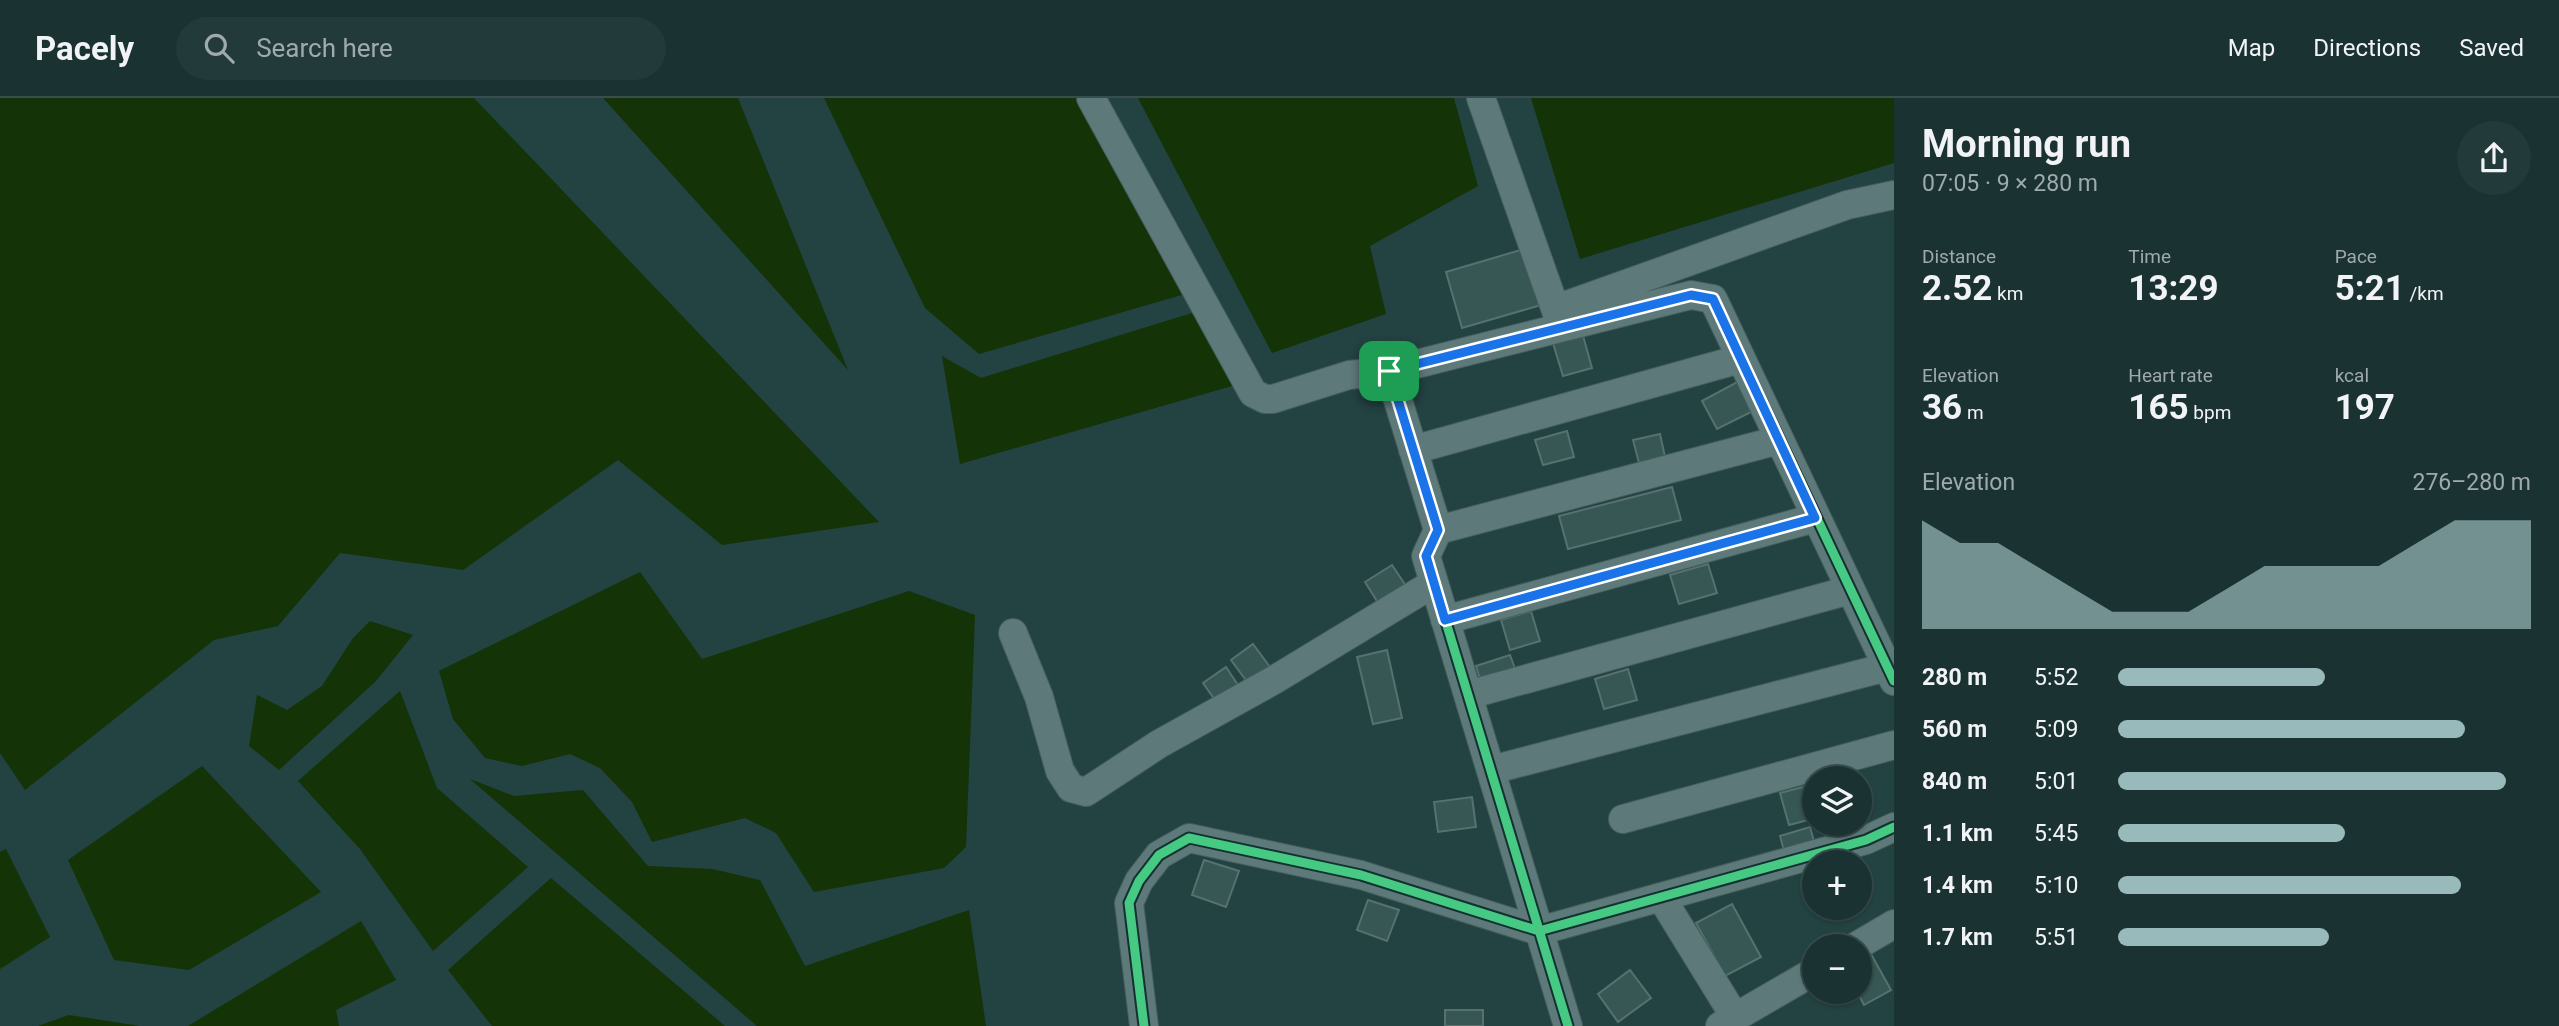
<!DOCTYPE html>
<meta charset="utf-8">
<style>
:root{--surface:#1a3232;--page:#233a3a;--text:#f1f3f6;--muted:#9faaac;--line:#384d4d;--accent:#99baba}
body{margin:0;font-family:Roboto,sans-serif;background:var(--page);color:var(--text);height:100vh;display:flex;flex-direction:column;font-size:26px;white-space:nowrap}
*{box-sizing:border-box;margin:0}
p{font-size:23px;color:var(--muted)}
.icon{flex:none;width:38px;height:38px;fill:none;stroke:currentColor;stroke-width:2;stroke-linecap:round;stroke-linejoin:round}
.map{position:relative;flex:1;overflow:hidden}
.details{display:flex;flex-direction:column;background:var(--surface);width:665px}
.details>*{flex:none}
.buttons{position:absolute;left:1802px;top:668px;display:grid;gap:14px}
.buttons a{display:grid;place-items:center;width:70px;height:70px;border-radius:50%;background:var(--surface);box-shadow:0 2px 5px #0004,0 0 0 2px var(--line);font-size:35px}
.pin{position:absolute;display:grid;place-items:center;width:60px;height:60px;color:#fff;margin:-30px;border-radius:14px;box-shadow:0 4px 10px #0006}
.round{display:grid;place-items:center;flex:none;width:74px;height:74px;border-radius:37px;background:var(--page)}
.summary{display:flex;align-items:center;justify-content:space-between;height:119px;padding:0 28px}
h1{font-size:38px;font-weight:700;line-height:52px}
.figures{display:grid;grid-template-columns:repeat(3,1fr);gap:10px;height:119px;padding:7px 28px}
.figures div{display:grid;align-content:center}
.figures b{font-size:35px;font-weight:700}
.figures small{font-size:19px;font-weight:400}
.figures p{font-size:19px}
.chart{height:196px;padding:14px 28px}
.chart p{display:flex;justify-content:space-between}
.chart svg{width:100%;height:126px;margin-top:7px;fill:var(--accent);opacity:.7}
ul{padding:0 28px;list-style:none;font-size:23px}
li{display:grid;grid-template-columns:112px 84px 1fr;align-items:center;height:52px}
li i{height:18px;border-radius:9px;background:var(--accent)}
header{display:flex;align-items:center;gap:42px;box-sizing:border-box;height:98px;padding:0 35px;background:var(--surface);border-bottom:2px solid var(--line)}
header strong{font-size:33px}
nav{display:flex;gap:38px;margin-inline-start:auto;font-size:24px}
.search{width:490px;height:63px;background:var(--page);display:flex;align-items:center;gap:18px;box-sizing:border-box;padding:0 24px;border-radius:38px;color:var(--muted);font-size:26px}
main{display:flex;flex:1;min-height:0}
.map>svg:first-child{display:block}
</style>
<header>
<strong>Pacely</strong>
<div class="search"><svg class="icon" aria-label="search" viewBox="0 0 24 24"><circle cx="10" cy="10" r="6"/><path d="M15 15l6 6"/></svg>Search here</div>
<nav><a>Map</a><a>Directions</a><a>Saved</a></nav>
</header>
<main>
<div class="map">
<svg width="1894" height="928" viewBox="0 0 1894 928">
<rect width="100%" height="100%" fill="#234242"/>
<!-- water -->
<path fill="#143306" d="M0 0H474L879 424 722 447 618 362 463 472 340 455 278 528 214 542 25 692 0 655Z
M603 0H738L848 272Z
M824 0H1084L1185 196 979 256 925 210Z
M1138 0H1454L1478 88 1370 148 1386 216 1272 255Z
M1531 0H1894V65L1580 161Z
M1205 211 1239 286 960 366 942 258 981 280Z
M640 474 702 561 909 493 975 517 966 749 944 770 814 794 776 735 745 720 652 744 632 704 600 670 570 656 522 668 485 660 453 621 439 573Z
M370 523 413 537 376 583 279 672 249 648 257 597 287 612 322 588 353 540Z
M400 593 437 690 528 769 433 853 360 751 298 683Z
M202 668 321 794 189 872 114 862 68 762Z
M470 681 514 698 583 692 648 768 712 771 760 782 805 868 969 812 986 928H757Z
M6 751 50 839 0 871V754Z
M551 780 725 928H492L448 872Z
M361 823 396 882 336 912 339 928H188Z
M69 917 140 928H38Z"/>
<!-- building -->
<path fill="#365754" stroke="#57716e" stroke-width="2" d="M1524 151 1541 207 1462 230 1446 174Z
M1582 234 1592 270 1563 278 1552 242Z
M1739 283 1755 312 1717 331 1702 303Z
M1567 333 1574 359 1543 367 1535 342Z
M1660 336 1665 359 1639 365 1633 342Z
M1672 389 1681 422 1568 451 1559 418Z
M1708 466 1717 495 1679 506 1670 477Z
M1392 467 1408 491 1380 508 1365 484Z
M1531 513 1540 543 1510 552 1501 522Z
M1253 546 1270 569 1248 585 1231 562Z
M1387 552 1402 620 1373 626 1357 559Z
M1510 557 1517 576 1482 587 1476 568Z
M1226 569 1240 590 1217 605 1203 585Z
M1628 571 1637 602 1604 611 1595 581Z
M1803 689 1812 721 1789 727 1780 695Z
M1472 699 1476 729 1438 734 1434 704Z
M1810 729 1816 751 1786 760 1780 738Z
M1204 762 1239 773 1226 809 1192 797Z
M1368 802 1399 812 1387 843 1357 832Z
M1732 806 1761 859 1725 878 1696 825Z
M1871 856 1891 892 1864 907 1857 894H1860V862Z
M1630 872 1651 900 1618 924 1598 896Z
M1445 912H1483V928H1445Z"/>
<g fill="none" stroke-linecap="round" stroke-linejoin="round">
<!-- minor casing -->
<g stroke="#455e5e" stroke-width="30">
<path id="minor" d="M1091 0 1253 295 1265 301H1273L1349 277 1389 273 1691 197 1713 201 1894 583
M1481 0 1561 227
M1556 211 1847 107 1894 97
M1389 273 1438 432 1426 458 1568 928
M1413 352 1740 261
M1438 432 1779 342
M1445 522 1815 420
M1013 535 1039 599 1060 673 1071 690 1086 694 1159 646 1274 582 1434 485
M1468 597 1850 492
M1491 672 1887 569
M1623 721 1894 647
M1661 799 1735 919
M1855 849 1894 826
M1144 928 1129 805 1139 783 1159 757 1189 740 1361 777 1539 833 1866 742 1894 729
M1720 928 1815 873"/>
</g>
<!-- minor -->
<use href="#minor" stroke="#5e7979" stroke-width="28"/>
<!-- cycleway casing -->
<g stroke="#133131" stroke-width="13">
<path id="cycleway" d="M1144 928 1129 805 1139 783 1159 757 1189 740 1361 777 1539 833 1866 742 1894 729
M1568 928 1426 458 1438 432 1389 273 1691 197 1713 201 1894 583"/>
</g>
<!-- cycleway -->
<use href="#cycleway" stroke="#46c982" stroke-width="9"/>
</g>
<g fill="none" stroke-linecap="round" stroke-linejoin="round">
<!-- route casing -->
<g stroke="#fff" stroke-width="14">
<path id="route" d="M1691 197 1713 201 1815 420 1445 522 1426 458 1438 432 1389 273Z"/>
</g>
<!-- route -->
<use href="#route" stroke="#1a73e8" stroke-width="9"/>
</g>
</svg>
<div class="buttons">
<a><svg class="icon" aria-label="layers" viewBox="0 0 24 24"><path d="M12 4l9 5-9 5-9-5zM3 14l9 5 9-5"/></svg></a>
<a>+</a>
<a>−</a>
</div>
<div class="pin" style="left:1389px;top:273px;background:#1e9e55"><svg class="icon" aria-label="arrive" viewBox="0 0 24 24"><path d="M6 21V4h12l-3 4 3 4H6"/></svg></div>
</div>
<section class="details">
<div class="summary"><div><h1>Morning run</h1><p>07:05 · 9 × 280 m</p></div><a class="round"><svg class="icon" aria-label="share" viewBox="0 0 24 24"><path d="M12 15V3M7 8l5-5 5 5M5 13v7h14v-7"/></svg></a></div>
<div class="figures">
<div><p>Distance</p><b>2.52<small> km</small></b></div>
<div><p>Time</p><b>13:29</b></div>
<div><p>Pace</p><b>5:21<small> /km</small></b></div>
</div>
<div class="figures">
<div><p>Elevation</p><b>36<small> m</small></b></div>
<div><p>Heart rate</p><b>165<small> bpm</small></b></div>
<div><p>kcal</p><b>197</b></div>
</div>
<div class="chart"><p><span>Elevation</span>276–280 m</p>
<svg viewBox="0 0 160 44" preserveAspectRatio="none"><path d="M0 44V6L10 14L20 14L30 22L40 30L50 38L60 38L70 38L80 30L90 22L100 22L110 22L120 22L130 14L140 6L150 6L160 6V44z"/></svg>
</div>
<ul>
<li><b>280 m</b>5:52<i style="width:50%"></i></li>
<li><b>560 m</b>5:09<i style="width:84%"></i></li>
<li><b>840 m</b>5:01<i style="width:94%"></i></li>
<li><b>1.1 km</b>5:45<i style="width:55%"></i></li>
<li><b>1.4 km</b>5:10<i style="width:83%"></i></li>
<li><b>1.7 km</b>5:51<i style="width:51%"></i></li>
</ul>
</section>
</main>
